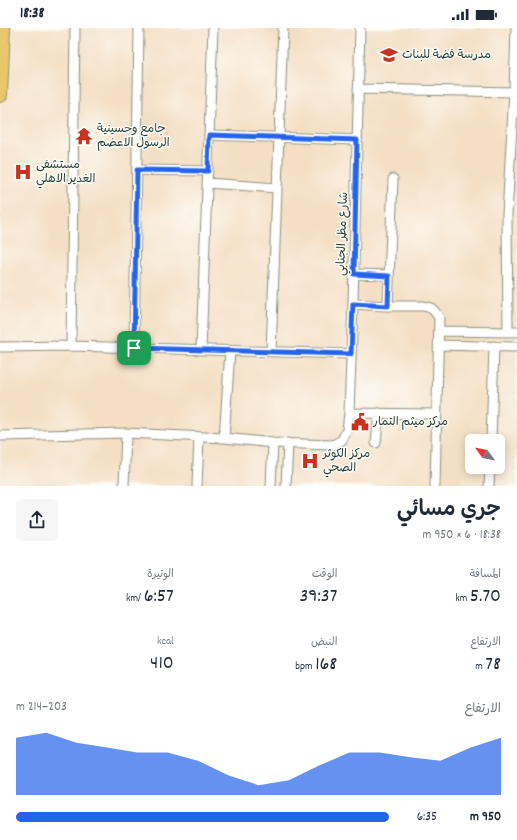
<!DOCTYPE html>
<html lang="ar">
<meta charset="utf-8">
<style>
:root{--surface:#fff;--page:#f6f6f7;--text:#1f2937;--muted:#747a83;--accent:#2563eb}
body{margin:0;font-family:Dekko,"Playpen Sans Arabic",sans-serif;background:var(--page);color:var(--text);direction:rtl;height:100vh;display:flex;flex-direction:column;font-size:15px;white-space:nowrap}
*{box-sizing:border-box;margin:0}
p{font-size:13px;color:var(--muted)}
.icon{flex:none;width:22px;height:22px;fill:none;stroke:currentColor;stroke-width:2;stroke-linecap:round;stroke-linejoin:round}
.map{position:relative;height:458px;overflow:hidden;direction:ltr}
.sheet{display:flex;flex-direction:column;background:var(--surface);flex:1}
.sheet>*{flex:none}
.needle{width:26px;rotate:302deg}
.fabs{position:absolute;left:465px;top:406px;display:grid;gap:8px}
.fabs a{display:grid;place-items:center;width:40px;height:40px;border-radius:6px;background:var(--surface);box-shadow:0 2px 10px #0003;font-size:20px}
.pin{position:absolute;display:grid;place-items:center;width:34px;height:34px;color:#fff;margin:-17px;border-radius:8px;box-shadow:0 2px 6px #0006}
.round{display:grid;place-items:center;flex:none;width:42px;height:42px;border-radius:6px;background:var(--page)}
.overview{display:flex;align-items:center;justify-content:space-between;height:68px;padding:0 16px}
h1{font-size:22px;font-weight:600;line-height:30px}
.figures{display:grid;grid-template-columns:repeat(3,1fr);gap:6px;height:68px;padding:4px 16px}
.figures div{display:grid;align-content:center}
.figures b{font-size:20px;font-weight:600}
.figures small{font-size:11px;font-weight:400}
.figures p{font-size:11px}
.chart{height:112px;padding:8px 16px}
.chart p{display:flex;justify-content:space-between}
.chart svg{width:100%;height:72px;margin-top:4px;fill:var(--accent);opacity:.7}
ul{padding:0 16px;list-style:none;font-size:13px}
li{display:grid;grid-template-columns:64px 48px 1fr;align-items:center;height:30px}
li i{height:10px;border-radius:5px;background:var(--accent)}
.status{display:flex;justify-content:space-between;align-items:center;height:28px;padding:0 20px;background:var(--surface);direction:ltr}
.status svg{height:11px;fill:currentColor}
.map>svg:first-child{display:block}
</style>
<div class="status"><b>18:38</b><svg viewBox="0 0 49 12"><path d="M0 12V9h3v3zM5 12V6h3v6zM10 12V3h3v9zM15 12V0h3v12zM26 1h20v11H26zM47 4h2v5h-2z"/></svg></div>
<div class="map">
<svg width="517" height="458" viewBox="0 0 517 458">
<rect width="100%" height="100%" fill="#fdfcf7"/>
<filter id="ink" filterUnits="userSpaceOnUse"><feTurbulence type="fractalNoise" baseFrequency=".025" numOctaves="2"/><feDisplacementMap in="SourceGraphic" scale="8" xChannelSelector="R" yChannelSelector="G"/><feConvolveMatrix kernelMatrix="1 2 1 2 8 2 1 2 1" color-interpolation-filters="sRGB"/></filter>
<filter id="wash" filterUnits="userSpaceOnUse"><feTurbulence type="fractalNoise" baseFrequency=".012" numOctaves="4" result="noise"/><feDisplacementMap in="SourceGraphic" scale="16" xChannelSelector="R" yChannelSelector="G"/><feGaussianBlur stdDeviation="0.9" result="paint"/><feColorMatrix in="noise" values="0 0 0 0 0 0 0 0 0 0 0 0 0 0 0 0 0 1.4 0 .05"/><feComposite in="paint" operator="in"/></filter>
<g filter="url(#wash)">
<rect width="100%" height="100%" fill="#f4dfc4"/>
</g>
<g filter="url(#ink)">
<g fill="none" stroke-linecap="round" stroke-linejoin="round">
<!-- minor casing -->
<g stroke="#8a8e7c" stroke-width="11">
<path id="minor" d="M358 61 517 64
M209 107 357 112
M137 142 208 143
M207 155 277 160
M353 246 389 247
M353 276 388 278H423L431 280 435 284 439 290 435 458
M388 278 393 151
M439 303 517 304
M508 304 507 187 514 64 516 0
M439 317 517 319
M71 318 75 0
M0 319 71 318 351 326
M134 320 139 0
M201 322 213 0
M271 324 283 0
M349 385 437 386
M0 408 126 405 224 410 273 415 333 417 342 412 347 402 349 385 353 276 360 0
M224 410 230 323
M491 413 494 318
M376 415 379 385
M124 458 126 405
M197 458 199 409
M271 458 273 415
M286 458 288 415
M489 458 490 439"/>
</g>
<!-- highway casing -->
<g stroke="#8a8e7c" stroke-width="16">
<path id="highway" d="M0 67 3 0"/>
</g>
<!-- minor -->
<use href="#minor" stroke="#fff" stroke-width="9"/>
<!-- highway -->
<use href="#highway" stroke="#e9c769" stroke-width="14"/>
</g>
</g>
<g fill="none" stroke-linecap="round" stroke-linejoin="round" filter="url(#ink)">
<!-- route casing -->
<g stroke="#fff" stroke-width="8">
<path id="route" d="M209 107 357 112 354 246 389 248 388 278 353 276 351 326 134 320 137 142 208 143Z"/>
</g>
<!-- route -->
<use href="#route" stroke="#2563eb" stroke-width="5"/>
</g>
<!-- icons -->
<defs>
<g id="school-bare" transform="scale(1.38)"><path d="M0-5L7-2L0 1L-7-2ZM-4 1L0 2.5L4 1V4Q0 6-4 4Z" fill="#c8321e" stroke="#fdfcf7" stroke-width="2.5" paint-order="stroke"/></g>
<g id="temple-bare" transform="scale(1.38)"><path d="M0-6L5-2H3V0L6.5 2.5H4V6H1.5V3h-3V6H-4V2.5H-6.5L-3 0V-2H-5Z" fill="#c8321e" stroke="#fdfcf7" stroke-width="2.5" paint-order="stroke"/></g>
<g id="hospital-bare" transform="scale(1.38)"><path d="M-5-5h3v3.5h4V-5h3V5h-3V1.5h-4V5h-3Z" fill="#c8321e" stroke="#fdfcf7" stroke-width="2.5" paint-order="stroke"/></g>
<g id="civic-bare" transform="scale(1.38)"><path d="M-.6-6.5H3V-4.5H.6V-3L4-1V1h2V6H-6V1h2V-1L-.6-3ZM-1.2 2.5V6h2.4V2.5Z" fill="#c8321e" stroke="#fdfcf7" stroke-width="2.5" paint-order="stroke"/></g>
</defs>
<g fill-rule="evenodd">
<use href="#school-bare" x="389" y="27"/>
<use href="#temple-bare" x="84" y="108"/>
<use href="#hospital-bare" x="23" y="144"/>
<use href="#civic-bare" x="360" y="394"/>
<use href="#hospital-bare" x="310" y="433"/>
</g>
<g text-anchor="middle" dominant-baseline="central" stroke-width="3" stroke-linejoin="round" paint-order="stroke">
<!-- poi labels -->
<g font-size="12" fill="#1f3d34" stroke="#fdfcf7" text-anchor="start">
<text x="402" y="27">مدرسة فضة للبنات</text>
<text x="97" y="101">جامع وحسينية<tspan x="97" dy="14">الرسول الاعضم</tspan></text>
<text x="36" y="137">مستشفى<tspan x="36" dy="14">الغدير الاهلي</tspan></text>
<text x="373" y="394">مركز ميثم التمار</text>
<text x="323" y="426">مركز الكوثر<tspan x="323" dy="14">الصحي</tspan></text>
</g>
<!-- street labels -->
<g font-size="12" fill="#1f3d34" stroke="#fdfcf7">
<text transform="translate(343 206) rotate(-88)">شارع مظر الجنابي</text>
</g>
</g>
</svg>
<div class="fabs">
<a><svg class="needle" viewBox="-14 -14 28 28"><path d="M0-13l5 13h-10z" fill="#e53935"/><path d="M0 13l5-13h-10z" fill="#747a83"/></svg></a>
</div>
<div class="pin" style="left:134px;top:320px;background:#1e9e55"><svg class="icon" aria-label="arrive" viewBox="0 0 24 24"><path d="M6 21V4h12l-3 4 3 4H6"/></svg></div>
</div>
<section class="sheet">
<div class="overview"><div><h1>جري مسائي</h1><p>18:38 · 6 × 950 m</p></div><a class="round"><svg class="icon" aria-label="share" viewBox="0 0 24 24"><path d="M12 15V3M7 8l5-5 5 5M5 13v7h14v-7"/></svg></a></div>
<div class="figures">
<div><p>المسافة</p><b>5.70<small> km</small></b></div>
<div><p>الوقت</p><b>39:37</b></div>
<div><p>الوتيرة</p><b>6:57<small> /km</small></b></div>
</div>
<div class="figures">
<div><p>الارتفاع</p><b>78<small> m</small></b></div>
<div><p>النبض</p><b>168<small> bpm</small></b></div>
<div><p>kcal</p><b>410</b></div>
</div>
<div class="chart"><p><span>الارتفاع</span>203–214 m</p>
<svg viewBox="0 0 160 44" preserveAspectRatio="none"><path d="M0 44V9L10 6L20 12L30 15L40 18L50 18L60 23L70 32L80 38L90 35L100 26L110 18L120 18L130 21L140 23L150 15L160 9V44z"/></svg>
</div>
<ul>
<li><b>950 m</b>6:35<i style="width:100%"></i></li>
</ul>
</section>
